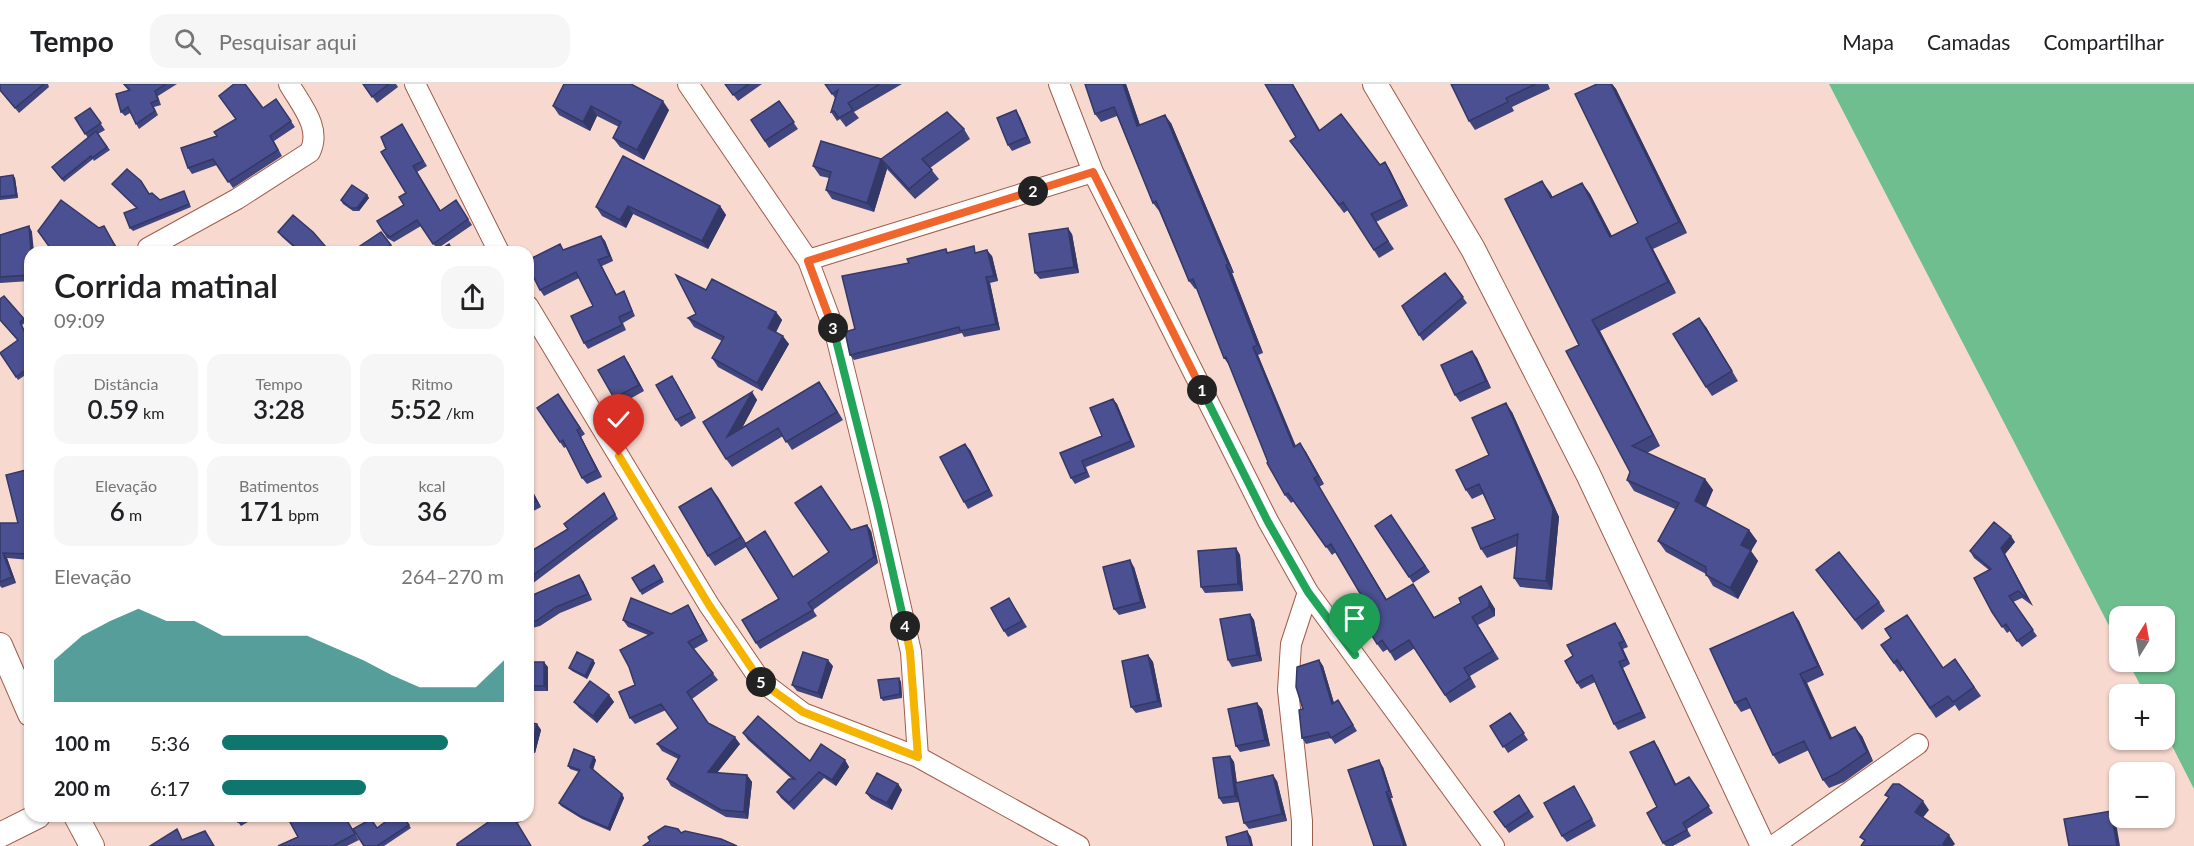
<!DOCTYPE html>
<html lang="pt">
<meta charset="utf-8">
<style>
:root{--surface:#fff;--page:#f6f6f6;--text:#202124;--muted:#757577;--line:#e0e0e0;--accent:#0f766e}
body{margin:0;font-family:Lato,sans-serif;background:var(--page);color:var(--text);height:100vh;display:flex;flex-direction:column;font-size:22px;white-space:nowrap}
*{box-sizing:border-box;margin:0}
p{font-size:20px;color:var(--muted)}
.icon{flex:none;width:33px;height:33px;fill:none;stroke:currentColor;stroke-width:2;stroke-linecap:round;stroke-linejoin:round}
.map{position:relative;flex:1;overflow:hidden}
.details{position:absolute;left:24px;top:162px;width:510px;height:576px;display:flex;flex-direction:column;background:var(--surface);border-radius:18px;box-shadow:0 2px 4px #0004}
.details>*{flex:none}
.needle{width:39px;rotate:11deg}
.fabs{position:absolute;left:2109px;top:522px;display:grid;gap:12px}
.fabs a{display:grid;place-items:center;width:66px;height:66px;border-radius:12px;background:var(--surface);box-shadow:0 2px 4px #0004;font-size:30px}
.pin{position:absolute;display:grid;place-items:center;width:51px;height:51px;color:#fff;margin:-62px -26px;border-radius:50% 50% 50% 0;rotate:-45deg;box-shadow:0 0 6px #0007}
.pin .icon{rotate:45deg}
.km{position:absolute;width:30px;height:30px;margin:-15px;border-radius:50%;background:#222;color:#fff;font-size:16px;line-height:30px;text-align:center}
.round{display:grid;place-items:center;flex:none;width:63px;height:63px;border-radius:18px;background:var(--page)}
.overview{display:flex;align-items:center;justify-content:space-between;height:102px;padding:0 30px}
h1{font-size:33px;font-weight:600;line-height:45px}
.stats{display:grid;grid-template-columns:repeat(3,1fr);gap:9px;height:102px;padding:6px 30px}
.stats div{display:grid;align-content:center;border-radius:15px;background:var(--page);text-align:center}
.stats b{font-size:26px;font-weight:600}
.stats small{font-size:16px;font-weight:400}
.stats p{font-size:16px}
.chart{height:168px;padding:12px 30px}
.chart p{display:flex;justify-content:space-between}
.chart svg{width:100%;height:108px;margin-top:6px;fill:var(--accent);opacity:.7}
ul{padding:0 30px;list-style:none;font-size:20px}
li{display:grid;grid-template-columns:96px 72px 1fr;align-items:center;height:45px}
li i{height:15px;border-radius:8px;background:var(--accent)}
header{display:flex;align-items:center;gap:36px;box-sizing:border-box;height:84px;padding:0 30px;background:var(--surface);border-bottom:2px solid var(--line)}
header strong{font-size:28px}
nav{display:flex;gap:33px;margin-inline-start:auto;font-size:21px}
.search{width:420px;height:54px;background:var(--page);display:flex;align-items:center;gap:15px;box-sizing:border-box;padding:0 21px;border-radius:18px;color:var(--muted);font-size:22px}
.map>svg:first-child{display:block}
</style>
<header>
<strong>Tempo</strong>
<div class="search"><svg class="icon" aria-label="search" viewBox="0 0 24 24"><circle cx="10" cy="10" r="6"/><path d="M15 15l6 6"/></svg>Pesquisar aqui</div>
<nav><a>Mapa</a><a>Camadas</a><a>Compartilhar</a></nav>
</header>
<div class="map">
<svg width="2194" height="762" viewBox="0 0 2194 762">
<rect width="100%" height="100%" fill="#f8d9d0"/>
<!-- water -->
<path fill="#6fbe8f" d="M1829 0H2194V705L2165 648 2164 610H2145L2128 578H2164V532H2120L2119 561Z"/>
<g fill="none" stroke-linecap="round" stroke-linejoin="round">
<!-- minor casing -->
<g stroke="#9f5c49" stroke-width="22">
<path id="minor" d="M415 0 499 168
M688 0 808 176 835 248 878 423 911 568 918 673
M1059 0 1093 88 1268 437 1308 508 1494 762
M148 164 237 115 310 68C322 44 301 21 289 0
M808 176 1093 88
M528 222 709 521 761 597 803 629 918 673 1079 762
M1302 762V737L1288 606 1291 560 1308 508
M1773 762 1918 660"/>
</g>
<!-- tertiary casing -->
<g stroke="#9f5c49" stroke-width="26">
<path id="tertiary" d="M1375 0 1473 165 1588 390 1763 762
M0 561 30 630
M76 732 92 762
M0 751 38 732"/>
</g>
<!-- minor -->
<use href="#minor" stroke="#fff" stroke-width="20"/>
<!-- tertiary -->
<use href="#tertiary" stroke="#fff" stroke-width="24"/>
</g>
<!-- wall -->
<path fill="#40457d" d="M0 0H48L49 3 19 29 0 6Z
M123 0H177L158 12 161 21 154 23 158 31 139 45 130 29 125 32 121 28 128 6Z
M363 0H396L398 3 377 19Z
M725 0H762L738 17Z
M825 0H902L854 28 859 34 846 43 840 35 837 37 831 28 835 14Z
M1126 0 1140 41 1171 39 1234 189H1232L1263 269 1258 271 1296 362 1300 359 1306 368 1324 400 1319 403 1387 516 1418 508 1434 533 1461 519 1481 502 1495 525V532L1478 541 1499 575 1470 592 1476 603 1450 619 1415 564 1395 577 1388 565 1383 568 1377 560 1370 526 1336 468 1332 471 1294 417 1291 419 1285 411 1268 378 1229 281 1224 274 1197 204 1195 205 1189 197 1159 127 1153 119 1117 32 1101 38 1095 30Z
M1265 0H1293L1320 46 1380 81 1385 78 1390 86 1408 122 1376 138 1394 165 1379 174 1348 126 1344 129 1296 65V53Z
M1451 0H1548L1550 5 1512 23 1514 27 1475 46 1469 37Z
M1597 0H1612L1616 5 1687 149 1653 165 1676 209 1600 247 1660 362 1647 369 1705 395 1713 406 1706 423 1749 446 1757 457 1751 467 1758 477 1738 515 1713 502 1706 490 1666 468 1658 457 1675 425 1634 407 1627 396 1630 388 1579 261 1550 108 1553 114 1582 99 1590 110 1612 152 1638 139Z
M276 15 295 43 274 57 282 72 233 104 217 81 192 90 188 84 217 52 263 24Z
M779 17 798 45 769 64 751 36Z
M553 22 669 26 644 76 620 63 613 54 619 43 597 32 590 47 559 31Z
M90 24 105 46 98 50 110 66 94 77 93 75 64 98 52 83 88 54 75 34Z
M1020 33 1031 59 1012 67 1008 61Z
M402 40 427 82 417 88 441 127 456 116 472 141 437 165 421 142 394 158 387 154 377 137 404 121 406 109 386 65Z
M964 45 970 55 930 84 939 95 915 115 887 85 874 128 832 115 826 106 829 94 820 92 813 82 881 75Z
M623 72 720 122 726 131 708 165 633 130 626 144 602 132 596 123Z
M13 91 15 94 18 114 0 116V93Z
M112 100 160 116 184 107 191 123 133 147 130 144 137 124Z
M367 111 369 114 359 127H353L343 120 341 116Z
M29 142 32 148 30 168V197L0 199V151Z
M99 144 107 147 120 168H53Z
M278 148 329 168H299L282 153Z
M1072 150 1079 189 1040 195 1035 189Z
M601 152 605 157 613 177 602 182 617 211 624 207 627 213 635 232 623 239 626 246 588 265 584 259 593 222 579 194 544 212 540 206 564 166Z
M391 161 394 166 391 168H351Z
M948 168H978L992 172 998 197 990 199 1000 246 964 253 962 249 854 276 850 271 855 245 909 179Z
M1445 189 1467 219 1423 257 1419 251Z
M706 206 776 228 782 236 776 248 789 260 762 307 718 283 712 274 722 257 694 243 688 234 696 230Z
M0 215 24 235 26 238 22 241 30 258V288L18 296 0 269 18 257 0 236Z
M1706 243 1738 297 1712 312 1706 303Z
M1472 267 1477 274 1491 304 1460 318 1455 311Z
M628 278 644 307 619 321 614 314Z
M676 298 696 334 681 343 676 336Z
M825 306 843 336 792 366 783 352 732 383 726 375 752 308 757 316 742 344Z
M558 310 585 350 581 353 602 393 587 400 582 394 566 363 564 364 537 324Z
M1113 315 1117 320 1135 363 1086 383 1090 393 1075 400 1071 394 1060 369 1102 352Z
M1512 328 1559 433 1552 506 1520 503 1514 494 1517 462 1487 474 1481 465 1495 435 1483 410 1472 415 1466 406 1489 371Z
M970 366 993 412 968 425 964 418Z
M30 385V476L7 474 16 499 2 504 0 502V439H18Z
M528 399 541 423 528 430Z
M711 404 746 459 794 493 829 468 851 446 867 441 871 447 878 479 813 526 817 532 760 565 756 559 779 515 746 463 715 482 708 472Z
M604 409 618 435 528 503V469L568 445Z
M1391 431 1430 488 1413 499 1375 442Z
M2015 458 2005 470 2033 522 2022 514 2013 518 2037 552 2022 563 2010 547 2007 549 1992 528 1989 486 1974 474 1970 467Z
M1236 464 1240 471 1243 507 1205 509 1201 503Z
M654 481 664 498 642 511 632 494Z
M1134 483 1146 524 1119 531 1114 525Z
M1816 486 1879 518 1885 527 1862 546Z
M583 497 592 516 560 529 540 542 528 545V513Z
M1009 514 1027 543 1008 553 1004 547Z
M688 521 692 528 708 557 694 565 718 596 692 615 708 640 740 660 717 689 747 691 752 698 748 735 726 733 671 702 667 695 678 675 662 667 657 660 678 644 666 626 635 640 630 634 635 601 648 551 628 543 623 536 671 530Z
M1793 528 1799 537 1824 591 1807 599 1832 654 1862 652 1873 677 1844 698 1829 704 1823 696 1809 666 1779 680 1773 671 1751 624 1741 628 1735 619Z
M1250 530 1254 536 1262 577 1232 583 1228 576Z
M1619 545 1628 563 1623 565 1630 580 1623 584 1646 634 1618 646 1614 640 1595 598 1581 605 1577 599Z
M1881 561 1943 584 1955 575 1981 612 1959 627 1955 621 1936 634 1903 586 1900 588Z
M1148 571 1153 578 1162 623 1136 629 1131 623Z
M593 576 595 579 587 595 572 587 569 584Z
M1319 576 1323 582 1334 619 1338 616 1357 647 1335 660 1331 654 1306 660 1302 654 1303 625Z
M528 578 548 583V607H528Z
M833 582 822 615 797 607 792 601Z
M899 594 901 598 902 614 883 617 881 614Z
M609 611 614 618 597 639 579 624 574 618Z
M1262 625 1270 662 1240 668 1236 662Z
M1510 629 1528 656 1508 669 1490 642Z
M528 638 537 640 541 646 535 669 529 668 528 670Z
M743 649 810 677 845 676 849 683 836 702 824 694 794 726 781 714 777 708 792 695 748 656Z
M1658 663 1676 701 1689 693 1713 729 1687 745 1691 752 1673 762H1666L1663 759 1657 723Z
M1230 672 1234 678 1237 699 1277 697 1287 737 1249 745 1244 739 1239 718 1223 720 1219 714Z
M594 673 596 676 593 685 622 710 624 714 610 747 582 735 561 722 559 719 579 688 570 685 568 682Z
M1383 683 1393 714H1391L1374 762Z
M898 700 902 706 892 726 871 715 866 709Z
M1574 702 1596 742 1567 758 1562 752Z
M1519 711 1534 733 1509 749 1494 728Z
M236 732H258L241 742 238 738Z
M403 732 411 744 384 762H364L377 744Z
M493 732H519L522 737 518 739 494 734Z
M345 733 359 756 347 762H278Z"/>
<!-- shaded-wall -->
<path fill="#343866" d="M1123 0H1126L1143 50 1137 42Z
M1292 0H1293L1324 55 1319 47Z
M1611 0H1612L1616 5 1687 149 1679 138Z
M663 17 669 26 644 76 637 66Z
M591 22 597 32 590 47 583 38Z
M1016 26 1020 33 1031 59 1027 53Z
M1165 31 1171 39 1234 189 1228 180Z
M881 75 887 85 874 128 867 119Z
M1385 78 1390 86 1408 122 1403 115Z
M13 91 15 94 18 114 16 111Z
M1542 97 1550 108 1559 125 1551 114Z
M1582 99 1590 110 1618 164 1610 153Z
M367 111 369 114 359 127 357 124Z
M628 122 633 130 626 144 620 136Z
M720 122 726 131 708 165 702 157Z
M29 142 32 148 34 168H31Z
M1068 144 1072 150 1079 189 1074 183Z
M601 152 605 157 613 177 609 172Z
M1646 154 1653 165 1676 209 1668 198Z
M326 163 329 168H322Z
M987 166 992 172 998 197 994 192Z
M1226 181 1232 189 1263 269 1257 261Z
M986 193 990 199 1000 246 996 240Z
M776 228 782 236 774 252 768 244Z
M1699 234 1706 243 1738 297 1732 287Z
M1592 236 1600 247 1660 362 1653 351Z
M783 252 789 260 762 307 757 299Z
M1253 263 1258 271 1299 371 1294 363Z
M1472 267 1477 274 1491 304 1486 297Z
M624 272 628 278 644 307 639 301Z
M672 292 676 298 696 334 692 328Z
M752 308 757 316 733 361 727 353Z
M1113 315 1117 320 1135 363 1131 357Z
M1506 319 1512 328 1559 433 1552 506 1546 497Z
M577 346 581 353 602 393 597 386Z
M1300 359 1306 368 1324 400 1318 392Z
M965 360 970 366 993 412 989 406Z
M1314 394 1319 403 1392 524 1386 516Z
M1705 395 1713 406 1703 428 1695 417Z
M528 399 530 402 541 423 536 417Z
M711 404 718 413 748 462 741 453Z
M867 441 871 447 878 479 874 473Z
M1749 446 1757 457 1751 467 1758 477 1738 515 1730 504 1741 461Z
M2011 452 2015 458 2005 470 2033 522 2028 515 2001 464Z
M1236 464 1240 471 1243 507 1238 500Z
M3 469 7 474 16 499 12 493Z
M1130 476 1134 483 1146 524 1141 518Z
M579 491 583 497 592 516 588 510Z
M1481 502 1495 525V532L1489 523Z
M688 521 692 528 708 557 703 550Z
M1793 528 1799 537 1824 591 1818 582Z
M1250 530 1254 536 1262 577 1257 571Z
M1615 539 1619 545 1628 563 1624 557Z
M1619 559 1623 565 1630 580 1626 575Z
M1148 571 1153 578 1162 623 1158 617Z
M593 576 595 579 587 595 585 592Z
M828 576 833 582 822 615 818 609Z
M1319 576 1323 582 1336 626 1332 620Z
M544 578 548 583V607L544 602Z
M1619 578 1623 584 1646 634 1642 628Z
M1800 590 1807 599 1836 663 1830 655Z
M899 594 901 598 902 614 900 610Z
M609 611 614 618 597 639 593 632Z
M1257 619 1262 625 1270 662 1265 656Z
M537 640 541 646 535 669 531 664Z
M1855 643 1862 652 1873 677 1867 668Z
M735 653 740 660 712 695 708 688Z
M1654 657 1658 663 1680 708 1675 701Z
M1230 672 1234 678 1239 718 1235 712Z
M594 673 596 676 593 686 590 683Z
M845 676 849 683 836 702 832 696Z
M1379 676 1383 683 1393 714 1389 707Z
M747 691 752 698 748 735 744 728Z
M1273 691 1277 697 1287 737 1282 730Z
M898 700 902 706 892 726 887 719Z
M1386 708 1391 714 1407 762H1404Z
M622 710 624 714 610 747 608 744Z
M1923 717 1929 726 1921 736 1915 728Z
M2111 727 2115 733 2120 762H2117Z
M1247 747 1251 753 1253 762H1251Z
M1949 751 1955 760 1953 762H1945L1943 760Z"/>
<!-- building -->
<path fill="#4a5091" stroke="#343866" stroke-width="1.5" d="M0 0H44L15 24 0 6Z
M124 0H166L155 7 158 16 151 19 155 27 136 40 128 23 121 28 116 10 130 6Z
M234 0H245L263 24 276 15 291 37 270 52 278 66 228 98 213 75 188 84 181 64 217 52 214 48 236 35 219 12Z
M363 0H389L372 13Z
M564 0H631L663 17 637 66 613 54 621 38 591 22 583 38 553 22Z
M725 0H749L733 11Z
M825 0H880L848 19 853 26 839 34 834 27 831 28 838 6 832 10Z
M1085 0H1123L1137 42 1165 31 1228 180 1226 181 1257 261 1253 263 1294 363 1300 359 1318 392 1314 394 1386 516 1413 500 1434 534 1461 519 1459 514 1481 502 1489 517V523L1472 533 1493 567 1464 584 1470 594 1445 611 1409 556 1390 568 1382 556 1377 560 1360 532 1370 526 1331 460 1326 463 1288 409 1285 411 1267 379 1268 378 1226 273 1224 274 1193 195 1189 197 1156 117 1153 119 1114 23 1095 30Z
M1265 0H1292L1319 47 1341 30 1380 81 1385 78 1403 115 1371 130 1388 157 1374 166 1343 118 1339 121 1290 57 1296 53Z
M1451 0H1536L1506 14 1508 18 1469 37Z
M1597 0H1611L1679 138 1646 154 1668 198 1592 236 1653 351 1632 362 1705 395 1695 417 1749 446 1741 461 1751 466 1730 504 1706 491V483L1658 457 1679 419 1627 396 1630 388 1566 267 1579 261 1505 115 1542 97 1551 114 1582 99 1610 153 1638 139 1575 10Z
M779 17 794 38 765 57 751 36Z
M90 24 101 39 85 50 75 34Z
M1016 26 1027 53 1008 61 997 34Z
M947 28 964 45 922 75 932 86 909 105 881 75Z
M402 40 423 77 413 82 440 127 456 116 468 135 433 160 417 136 390 153 384 148 377 137 404 121 399 113 406 109 381 68 386 65 381 53Z
M96 47 107 63 92 74 91 72 62 95 52 83Z
M821 57 881 75 867 119 826 106 831 88 813 82Z
M623 72 720 122 702 157 628 122 620 136 596 123Z
M127 85 141 97 149 110 152 109 160 116 184 107 189 120 130 144 124 129 137 124 112 100Z
M13 91 16 111 0 113V93Z
M352 101 367 111 357 124H351L341 116Z
M61 116 99 144 104 142 116 164 109 168H53L38 147Z
M293 131 313 148 326 163 322 168H301L278 148Z
M29 142 31 168 30 191 0 193V151Z
M1068 144 1074 183 1035 189 1029 150Z
M381 148 391 161 380 168H351Z
M601 152 609 172 598 176 616 211 624 207 632 227 619 233 622 241 584 259 571 232 593 222 576 188 540 206 528 182V176L560 160 563 166Z
M449 160 453 168H436Z
M974 162 975 169 987 166 994 192 986 193 996 240 960 247 959 243 850 271 845 248 855 245 842 192 909 179 907 175 946 165 947 169Z
M1445 189 1463 213 1419 251 1402 222Z
M676 191 706 206 712 195 776 228 768 244 783 252 757 299 712 274 724 253 688 234 696 230Z
M4 212 24 235 20 238 30 260V283L16 293 0 269 18 256 0 236V215Z
M1699 234 1732 287 1706 303 1673 250Z
M1472 267 1486 297 1455 311 1441 281Z
M624 272 639 301 614 314 598 286Z
M672 292 692 328 676 336 656 301Z
M819 298 837 328 786 358 778 344 726 375 703 338 752 308 727 353Z
M558 310 580 344 577 346 597 386 582 394 563 356 560 358 537 324Z
M1113 315 1131 357 1082 377 1086 388 1071 394 1060 369 1102 352 1090 324Z
M1506 319 1553 425 1546 497 1514 494 1518 450 1481 465 1472 444 1495 435 1479 400 1466 406 1456 386 1489 371 1472 334Z
M965 360 989 406 964 418 940 373Z
M30 385V470L3 469 12 493 0 498V439H18L6 391Z
M528 400 536 417 528 421Z
M821 402 851 446 867 441 874 473 808 519 813 526 756 559 742 536 779 515 745 460 765 447 793 493 829 468 795 419Z
M711 404 741 453 708 472 679 423Z
M604 409 615 430 528 495V469L568 445 564 440Z
M1391 431 1425 482 1409 493 1375 442Z
M1994 438 2011 452 2001 464 2028 515 2018 507 2009 512 2033 546 2017 557 2006 540 2002 543 1992 528 1974 494 1991 485 1970 467Z
M1236 464 1238 500 1201 503 1198 467Z
M1839 468 1879 518 1855 536 1816 486Z
M1130 476 1141 518 1114 525 1103 483Z
M654 481 662 495 640 507 632 494Z
M579 491 588 510 556 523 536 537 528 538V513Z
M631 514 671 530 688 521 703 550 688 558 713 589 687 608 708 639 735 653 708 688 747 691 744 728 721 726 667 695 680 672 657 660 678 644 661 620 630 634 619 608 635 601 629 583 620 566 653 549 623 536Z
M1009 514 1022 537 1004 547 991 524Z
M1793 528 1818 582 1800 590 1830 655 1855 643 1867 668 1837 689 1823 696 1804 657 1773 671 1746 614 1735 619 1710 565Z
M1250 530 1257 571 1228 576 1220 535Z
M1907 531 1943 584 1955 575 1974 603 1953 618 1948 612 1930 624 1897 576 1894 579 1881 561 1891 554 1885 545Z
M1615 539 1624 557 1619 559 1626 575 1619 578 1642 628 1614 640 1592 591 1577 599 1565 577 1573 572 1567 561Z
M577 568 593 576 585 592 569 584Z
M803 568 828 576 818 609 792 601Z
M1148 571 1158 617 1131 623 1122 577Z
M1319 576 1332 620 1338 616 1353 641 1331 654 1328 648 1302 654 1299 626 1303 625 1296 603 1297 583Z
M528 578H544V602H528Z
M899 594 900 610 881 614 878 596Z
M590 597 609 611 593 632 574 618Z
M1257 619 1265 656 1236 662 1228 625Z
M1510 629 1524 649 1503 663 1490 642Z
M758 632 810 677 821 660 845 676 832 696 819 688 789 719 777 708 789 695H795L743 649Z
M528 638 537 640 531 664 528 663Z
M1654 657 1675 701 1689 693 1709 722 1683 739 1687 746 1663 759 1647 729 1657 723 1630 668Z
M574 665 594 673 590 683 622 710 608 744 580 732 559 719 580 686 568 682Z
M1230 672 1235 712 1219 714 1213 674Z
M1379 676 1389 707 1386 708 1404 762H1374L1348 686Z
M877 689 898 700 887 719 866 709Z
M1273 691 1282 730 1244 739 1235 699Z
M1893 700H1899L1923 717 1915 728 1949 751 1943 760 1947 762H1861L1865 756 1860 753 1889 713 1885 711Z
M1574 702 1592 735 1562 752 1544 719Z
M1519 711 1529 727 1505 743 1494 728Z
M2111 727 2117 762H2069L2064 735Z
M236 732H247L238 738Z
M302 732H338L341 736 345 733 355 750 333 762H278L298 753 290 738Z
M393 732H403L409 741 377 762H364L353 745 371 735 377 744Z
M493 732H518L514 734 531 762H457V760L494 734Z
M665 742 678 745 681 749 685 747 721 755 737 762H643L650 757 648 753Z
M177 745 182 756 205 747 214 762H150Z
M1247 747 1251 762H1228L1226 753Z"/>
<g fill="none" stroke-linecap="round" stroke-linejoin="round">
<!-- split-1 casing -->
<g stroke="#fff" stroke-width="12">
<path id="split-1" d="M1202 306 1268 438 1308 508 1355 571"/>
</g>
<!-- split-2 casing -->
<g stroke="#fff" stroke-width="12">
<path id="split-2" d="M1033 107 1093 88 1202 306"/>
</g>
<!-- split-3 casing -->
<g stroke="#fff" stroke-width="12">
<path id="split-3" d="M833 244 808 177 1033 107"/>
</g>
<!-- split-4 casing -->
<g stroke="#fff" stroke-width="12">
<path id="split-4" d="M833 244 878 423 905 542"/>
</g>
<!-- split-5 casing -->
<g stroke="#fff" stroke-width="12">
<path id="split-5" d="M761 598 803 628 918 673 910 568 905 542"/>
</g>
<!-- split-6 casing -->
<g stroke="#fff" stroke-width="12">
<path id="split-6" d="M619 372 709 521 761 598"/>
</g>
<!-- split-1 -->
<use href="#split-1" stroke="#22a559" stroke-width="8"/>
<!-- split-2 -->
<use href="#split-2" stroke="#f0652b" stroke-width="8"/>
<!-- split-3 -->
<use href="#split-3" stroke="#f0652b" stroke-width="8"/>
<!-- split-4 -->
<use href="#split-4" stroke="#22a559" stroke-width="8"/>
<!-- split-5 -->
<use href="#split-5" stroke="#f5b400" stroke-width="8"/>
<!-- split-6 -->
<use href="#split-6" stroke="#f5b400" stroke-width="8"/>
</g>
</svg>
<div class="fabs">
<a><svg class="needle" viewBox="-14 -14 28 28"><path d="M0-13l5 13h-10z" fill="#e53935"/><path d="M0 13l5-13h-10z" fill="#757577"/></svg></a>
<a>+</a>
<a>−</a>
</div>
<div class="pin" style="left:1355px;top:571px;background:#1e9e55"><svg class="icon" aria-label="arrive" viewBox="0 0 24 24"><path d="M6 21V4h12l-3 4 3 4H6"/></svg></div>
<div class="pin" style="left:619px;top:372px;background:#d93025"><svg class="icon" aria-label="check" viewBox="0 0 24 24"><path d="M5 12l5 5 9-10"/></svg></div>
<b class="km" style="left:1202px;top:306px">1</b>
<b class="km" style="left:1033px;top:107px">2</b>
<b class="km" style="left:833px;top:244px">3</b>
<b class="km" style="left:905px;top:542px">4</b>
<b class="km" style="left:761px;top:598px">5</b>
<section class="details">
<div class="overview"><div><h1>Corrida matinal</h1><p>09:09</p></div><a class="round"><svg class="icon" aria-label="share" viewBox="0 0 24 24"><path d="M12 15V3M7 8l5-5 5 5M5 13v7h14v-7"/></svg></a></div>
<div class="stats">
<div><p>Distância</p><b>0.59<small> km</small></b></div>
<div><p>Tempo</p><b>3:28</b></div>
<div><p>Ritmo</p><b>5:52<small> /km</small></b></div>
</div>
<div class="stats">
<div><p>Elevação</p><b>6<small> m</small></b></div>
<div><p>Batimentos</p><b>171<small> bpm</small></b></div>
<div><p>kcal</p><b>36</b></div>
</div>
<div class="chart"><p><span>Elevação</span>264–270 m</p>
<svg viewBox="0 0 160 44" preserveAspectRatio="none"><path d="M0 44V27L10 17L20 11L30 6L40 11L50 11L60 17L70 17L80 17L90 17L100 22L110 27L120 33L130 38L140 38L150 38L160 27V44z"/></svg>
</div>
<ul>
<li><b>100 m</b>5:36<i style="width:80%"></i></li>
<li><b>200 m</b>6:17<i style="width:51%"></i></li>
</ul>
</section>
</div>
